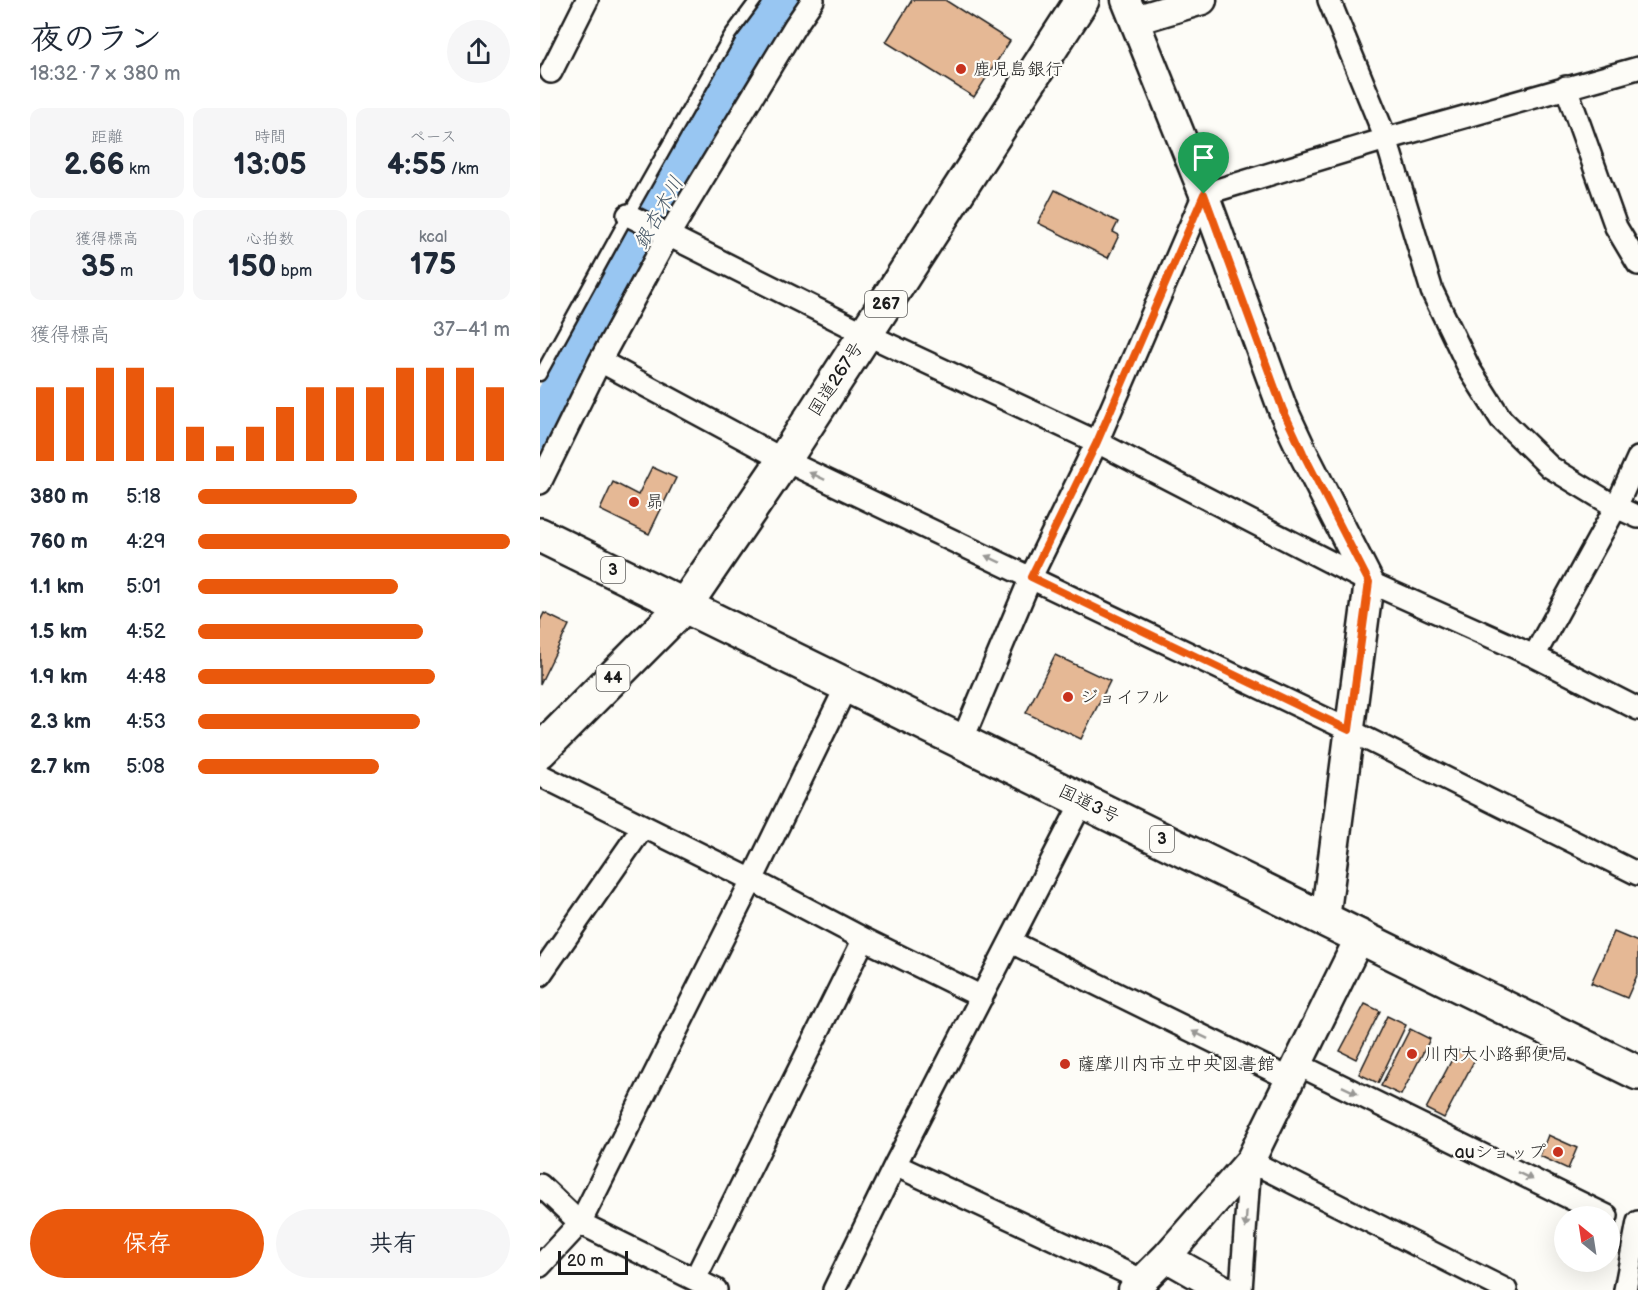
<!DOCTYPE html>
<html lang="ja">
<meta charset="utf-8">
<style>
:root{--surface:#fff;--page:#f6f6f7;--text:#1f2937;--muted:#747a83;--accent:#ea580c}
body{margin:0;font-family:"Balsamiq Sans","Klee One",sans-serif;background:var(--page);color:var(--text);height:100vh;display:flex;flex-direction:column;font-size:22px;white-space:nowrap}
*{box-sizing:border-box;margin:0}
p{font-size:20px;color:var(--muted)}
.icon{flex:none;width:33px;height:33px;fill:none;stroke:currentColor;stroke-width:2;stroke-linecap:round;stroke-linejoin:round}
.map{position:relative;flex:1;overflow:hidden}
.sheet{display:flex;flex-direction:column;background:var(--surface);width:540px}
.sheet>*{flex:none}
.needle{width:39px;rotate:330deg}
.fabs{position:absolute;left:1014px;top:1206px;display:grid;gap:12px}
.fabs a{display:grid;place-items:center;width:66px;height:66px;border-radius:50%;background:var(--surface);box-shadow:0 6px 24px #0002;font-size:30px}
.scale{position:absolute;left:18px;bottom:15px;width:70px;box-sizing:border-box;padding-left:6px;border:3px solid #1c1c1c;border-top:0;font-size:16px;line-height:21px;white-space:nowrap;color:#1c1c1c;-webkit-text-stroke:4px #fdfcf7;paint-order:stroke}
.pin{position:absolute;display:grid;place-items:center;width:51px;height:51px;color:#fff;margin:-62px -26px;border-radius:50% 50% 50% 0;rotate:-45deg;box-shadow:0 0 6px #0007}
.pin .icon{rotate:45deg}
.round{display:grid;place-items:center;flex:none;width:63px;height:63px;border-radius:32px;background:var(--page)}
.overview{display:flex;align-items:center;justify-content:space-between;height:102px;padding:0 30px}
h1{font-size:33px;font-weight:800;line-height:45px}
.metrics{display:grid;grid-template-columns:repeat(3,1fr);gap:9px;height:102px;padding:6px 30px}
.metrics div{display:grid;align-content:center;border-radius:12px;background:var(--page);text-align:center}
.metrics b{font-size:30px;font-weight:800}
.metrics small{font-size:16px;font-weight:400}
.metrics p{font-size:16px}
.chart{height:168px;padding:12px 30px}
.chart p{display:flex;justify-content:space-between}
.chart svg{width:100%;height:108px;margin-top:6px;stroke:var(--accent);stroke-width:6}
.cta{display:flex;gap:12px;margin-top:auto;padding:12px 30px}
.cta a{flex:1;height:69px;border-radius:36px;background:var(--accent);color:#fff;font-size:24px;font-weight:800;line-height:69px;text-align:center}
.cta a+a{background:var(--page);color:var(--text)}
ul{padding:0 30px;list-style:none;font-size:20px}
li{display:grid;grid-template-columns:96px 72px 1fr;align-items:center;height:45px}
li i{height:15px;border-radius:8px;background:var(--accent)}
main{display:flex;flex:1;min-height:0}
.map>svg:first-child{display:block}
</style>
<main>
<section class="sheet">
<div class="overview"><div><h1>夜のラン</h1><p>18:32 · 7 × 380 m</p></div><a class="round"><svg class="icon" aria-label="share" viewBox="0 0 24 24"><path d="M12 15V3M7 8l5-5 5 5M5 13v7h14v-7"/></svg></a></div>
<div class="metrics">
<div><p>距離</p><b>2.66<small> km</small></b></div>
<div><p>時間</p><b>13:05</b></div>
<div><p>ペース</p><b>4:55<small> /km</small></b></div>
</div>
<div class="metrics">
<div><p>獲得標高</p><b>35<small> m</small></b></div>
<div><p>心拍数</p><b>150<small> bpm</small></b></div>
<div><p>kcal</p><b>175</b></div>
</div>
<div class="chart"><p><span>獲得標高</span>37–41 m</p>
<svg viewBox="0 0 160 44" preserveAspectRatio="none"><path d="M5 44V14M15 44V14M25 44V6M35 44V6M45 44V14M55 44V30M65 44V38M75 44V30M85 44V22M95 44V14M105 44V14M115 44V14M125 44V6M135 44V6M145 44V6M155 44V14"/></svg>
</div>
<ul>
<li><b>380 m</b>5:18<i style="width:51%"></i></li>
<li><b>760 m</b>4:29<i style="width:100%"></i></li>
<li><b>1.1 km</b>5:01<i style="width:64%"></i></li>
<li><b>1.5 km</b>4:52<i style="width:72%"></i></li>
<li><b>1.9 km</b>4:48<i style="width:76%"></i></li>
<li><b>2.3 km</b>4:53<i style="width:71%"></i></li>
<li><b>2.7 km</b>5:08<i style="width:58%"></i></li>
</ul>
<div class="cta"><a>保存</a><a>共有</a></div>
</section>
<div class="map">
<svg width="1098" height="1290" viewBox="0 0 1098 1290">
<rect width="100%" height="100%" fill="#fdfcf7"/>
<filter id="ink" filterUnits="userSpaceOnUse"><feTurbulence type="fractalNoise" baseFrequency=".0167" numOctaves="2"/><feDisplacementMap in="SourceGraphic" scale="12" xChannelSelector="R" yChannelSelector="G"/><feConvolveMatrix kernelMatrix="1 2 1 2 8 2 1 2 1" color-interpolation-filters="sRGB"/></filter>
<g filter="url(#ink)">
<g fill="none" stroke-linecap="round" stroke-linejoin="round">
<!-- river -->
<path stroke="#98c6f2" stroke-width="42" d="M0 429 225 21 243 0"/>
</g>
<!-- building -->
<path fill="#e5b895" stroke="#1c1c1c" stroke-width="1.5" d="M372 0H405L470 41 434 97 346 42Z
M515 190 578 222 573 232 579 235 568 258 498 223Z
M112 467 136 478 109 534 60 510 73 482 98 495Z
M4 613 29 625 0 684V621Z
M515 655 570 681 541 739 486 713Z
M1074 932 1098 942V973L1087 998 1051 983Z
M825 1004 840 1011 816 1059 800 1051Z
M847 1016 866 1025 838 1083 819 1074Z
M870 1029 890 1039 861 1095 841 1086Z
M917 1050 935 1059 904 1118 886 1109Z
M1008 1135 1037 1148 1028 1169 1000 1156Z"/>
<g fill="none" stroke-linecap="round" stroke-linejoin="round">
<!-- lane casing -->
<g stroke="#1c1c1c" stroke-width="15">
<path id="lane" d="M0 375 88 215 190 35 216 0"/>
</g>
<!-- street casing -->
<g stroke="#1c1c1c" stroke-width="26">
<path id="street" d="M789 0 846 139 892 291 930 370 961 419 1010 467 1076 507 1098 517
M11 72 47 0
M1026 87 1076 227 1098 264
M88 215 326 334 557 442 829 582 994 656 1098 709
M60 361 244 460 809 730 1098 874
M0 483 60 361 128 236 255 26 273 0
M994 656 1076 507 1098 458
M422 741 491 577 557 442 664 194 846 139 1098 68
M0 775 212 880 324 939 442 997
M471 942 750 1079
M0 975 103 827
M757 1064 1067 1216
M355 1165 602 1280
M0 1185 40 1223 176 1290
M0 1266 40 1223 212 880 307 685
M155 1279 324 939
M294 1290 355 1165 543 800
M701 1290 710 1161 966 1290
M1085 1290 1098 1222"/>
</g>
<!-- secondary casing -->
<g stroke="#1c1c1c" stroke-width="33">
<path id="secondary" d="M586 0 664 194 743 410 763 453 829 582 785 919
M595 20 662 0
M626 1257 684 1290
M593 1290 626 1257 710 1161 820 937"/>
</g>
<!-- primary casing -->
<g stroke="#1c1c1c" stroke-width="38">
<path id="primary" d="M0 751 145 605"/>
</g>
<!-- highway casing -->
<g stroke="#1c1c1c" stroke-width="38">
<path id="highway" d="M0 535 1098 1073
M145 605 244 460 542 0"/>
</g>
<!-- lane -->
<use href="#lane" stroke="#fdfcf7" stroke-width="10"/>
<!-- street -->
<use href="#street" stroke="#fdfcf7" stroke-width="21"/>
<!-- secondary -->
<use href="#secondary" stroke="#fdfcf7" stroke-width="28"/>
<!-- primary -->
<use href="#primary" stroke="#fdfcf7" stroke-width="33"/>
<!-- highway -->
<use href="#highway" stroke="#fdfcf7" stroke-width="33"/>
</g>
<!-- one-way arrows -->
<defs><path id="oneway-solid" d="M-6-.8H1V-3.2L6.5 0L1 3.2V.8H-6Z" transform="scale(1.5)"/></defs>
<g fill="#989794">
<use href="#oneway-solid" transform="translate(277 476) rotate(-155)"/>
<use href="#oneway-solid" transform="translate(453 559) rotate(-155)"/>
<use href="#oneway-solid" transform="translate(660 1035) rotate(-154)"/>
<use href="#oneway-solid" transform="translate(810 1090) rotate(26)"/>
<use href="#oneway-solid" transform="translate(985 1176) rotate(26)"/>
<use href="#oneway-solid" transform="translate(706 1220) rotate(94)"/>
</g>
</g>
<g fill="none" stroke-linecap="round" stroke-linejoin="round" filter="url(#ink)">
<!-- route casing -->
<g stroke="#fff" stroke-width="12">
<path id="route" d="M664 194 743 410 763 453 829 582 809 730 491 577 557 442Z"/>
</g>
<!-- route -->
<use href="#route" stroke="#ea580c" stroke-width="8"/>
</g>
<!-- markers -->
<g fill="#c8321e" stroke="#fdfcf7" stroke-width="2">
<circle cx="421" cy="69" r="6"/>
<circle cx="94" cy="502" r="6"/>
<circle cx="528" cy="697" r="6"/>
<circle cx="872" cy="1054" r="6"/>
<circle cx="525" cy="1064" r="6"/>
<circle cx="1018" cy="1152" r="6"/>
</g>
<g text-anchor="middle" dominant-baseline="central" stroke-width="4.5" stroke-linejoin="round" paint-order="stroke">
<!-- shield labels -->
<g fill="#fdfcf7" stroke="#605f5e" stroke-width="1.5">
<rect x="325" y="291" width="42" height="26" rx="4.5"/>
<rect x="61" y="557" width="24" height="26" rx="4.5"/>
<rect x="56.5" y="665" width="33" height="26" rx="4.5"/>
<rect x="610" y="826" width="24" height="26" rx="4.5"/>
</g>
<g font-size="16" font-weight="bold" fill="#1c1c1c">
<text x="346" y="304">267</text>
<text x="73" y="570">3</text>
<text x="73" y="678">44</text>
<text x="622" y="839">3</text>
</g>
<!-- poi labels -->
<g font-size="18" fill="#1c1c1c" stroke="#fdfcf7" text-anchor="start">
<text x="433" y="69">鹿児島銀行</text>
<text x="106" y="502">昴</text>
<text x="540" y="697">ジョイフル</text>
<text x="884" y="1054">川内大小路郵便局</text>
<text x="537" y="1064">薩摩川内市立中央図書館</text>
<text x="1006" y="1152" text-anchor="end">auショップ</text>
</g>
<!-- street labels -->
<g font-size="18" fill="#1c1c1c" stroke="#fdfcf7">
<text transform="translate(296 379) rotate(-57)">国道267号</text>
<text transform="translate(549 804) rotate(26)">国道3号</text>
</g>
<!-- water labels -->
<g font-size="20" font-style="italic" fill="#475867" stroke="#fdfcf7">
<text transform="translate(119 213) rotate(-61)">銀杏木川</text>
</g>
</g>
</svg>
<div class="fabs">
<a><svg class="needle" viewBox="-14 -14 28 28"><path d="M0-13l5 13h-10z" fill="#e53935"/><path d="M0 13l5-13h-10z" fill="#747a83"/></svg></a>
</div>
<div class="scale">20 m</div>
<div class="pin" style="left:664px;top:194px;background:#1e9e55"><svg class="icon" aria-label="arrive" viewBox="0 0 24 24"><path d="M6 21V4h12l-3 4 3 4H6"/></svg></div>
</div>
</main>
